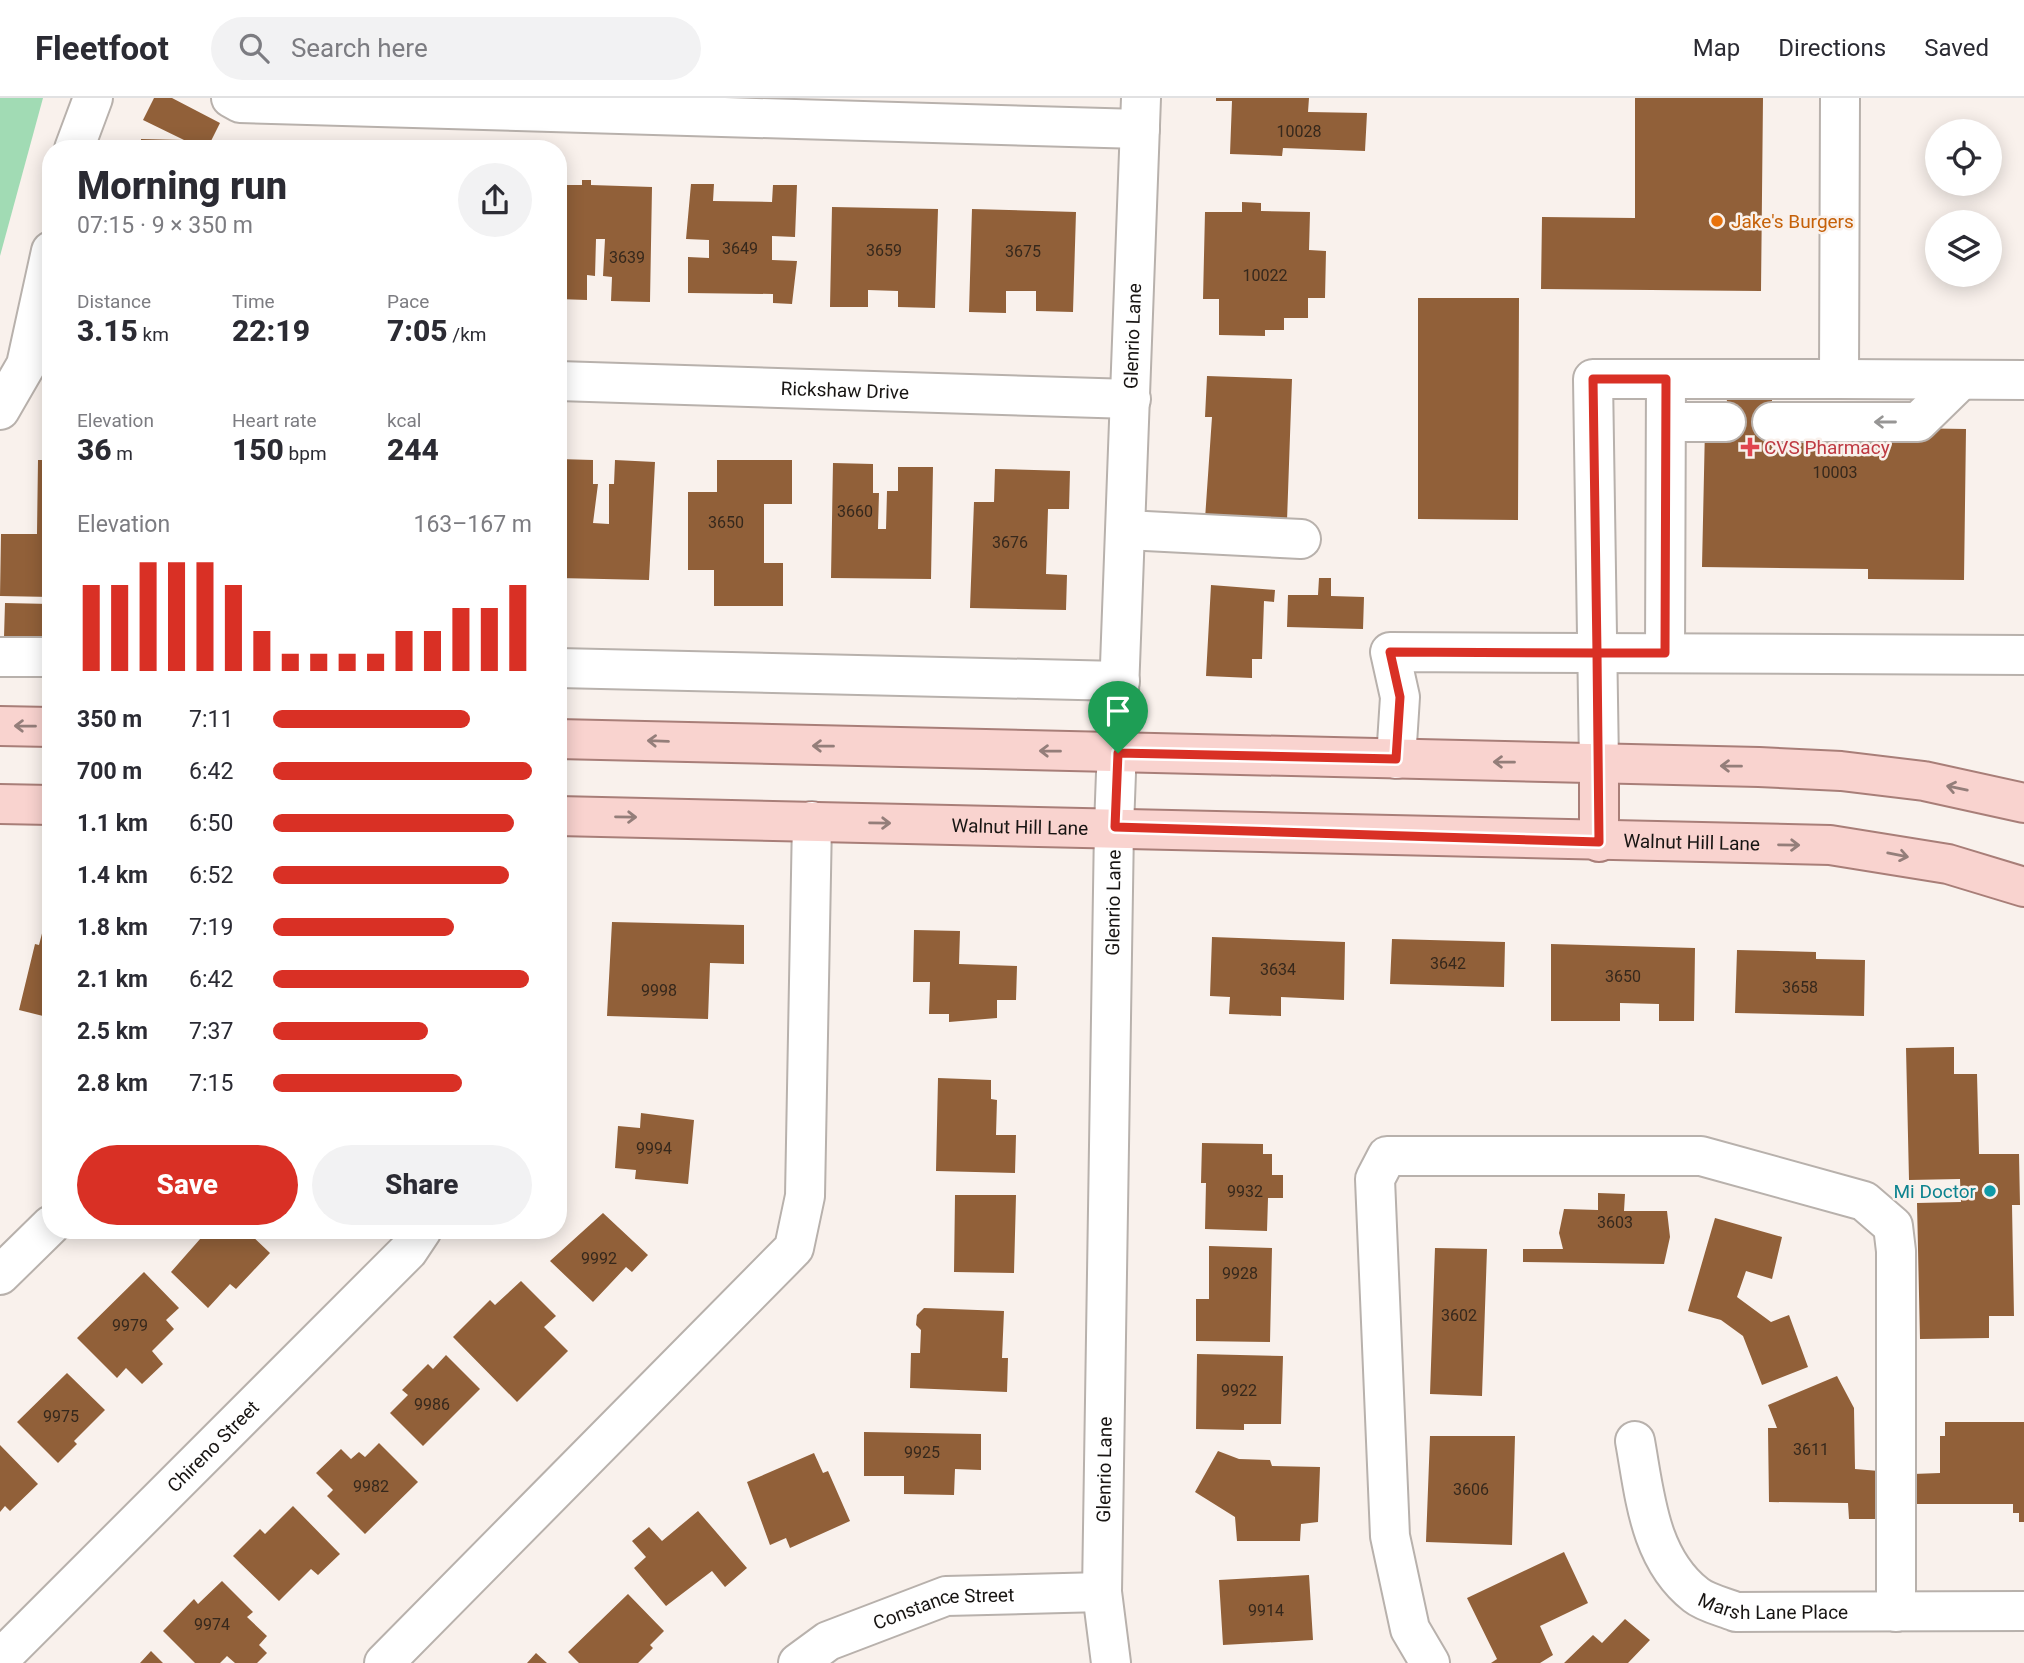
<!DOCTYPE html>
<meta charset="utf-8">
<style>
:root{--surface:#fff;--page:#f2f2f3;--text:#2b2b33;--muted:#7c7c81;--line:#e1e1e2;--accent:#d93025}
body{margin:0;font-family:Roboto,sans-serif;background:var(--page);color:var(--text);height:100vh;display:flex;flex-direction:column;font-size:26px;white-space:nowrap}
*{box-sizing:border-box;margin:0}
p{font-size:23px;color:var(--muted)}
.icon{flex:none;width:38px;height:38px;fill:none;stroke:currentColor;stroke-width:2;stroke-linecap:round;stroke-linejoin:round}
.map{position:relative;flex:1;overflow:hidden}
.panel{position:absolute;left:42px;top:42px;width:525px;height:1099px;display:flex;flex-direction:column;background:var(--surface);border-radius:28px;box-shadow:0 4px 18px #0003}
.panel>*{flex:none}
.buttons{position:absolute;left:1925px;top:21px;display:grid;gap:14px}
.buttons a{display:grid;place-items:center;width:77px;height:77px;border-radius:50%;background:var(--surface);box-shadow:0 4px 18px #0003;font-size:35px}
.pin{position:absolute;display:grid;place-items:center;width:60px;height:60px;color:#fff;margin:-72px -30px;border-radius:50% 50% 50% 0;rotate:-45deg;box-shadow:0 0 7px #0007}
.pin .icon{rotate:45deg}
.round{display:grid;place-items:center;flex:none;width:74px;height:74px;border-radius:37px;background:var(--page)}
.headline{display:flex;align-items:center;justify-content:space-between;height:119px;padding:0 35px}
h1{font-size:38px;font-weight:800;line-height:52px}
.stats{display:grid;grid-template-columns:repeat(3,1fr);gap:10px;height:119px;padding:7px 35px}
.stats div{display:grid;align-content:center}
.stats b{font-size:30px;font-weight:800}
.stats small{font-size:19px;font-weight:400}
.stats p{font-size:19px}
.chart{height:196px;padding:14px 35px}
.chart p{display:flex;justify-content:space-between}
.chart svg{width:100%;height:126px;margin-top:7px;stroke:var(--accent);stroke-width:6}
.cta{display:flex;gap:14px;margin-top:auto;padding:14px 35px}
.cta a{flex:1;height:80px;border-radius:42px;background:var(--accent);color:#fff;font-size:28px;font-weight:800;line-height:80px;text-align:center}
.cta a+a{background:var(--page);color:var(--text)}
ul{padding:0 35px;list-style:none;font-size:23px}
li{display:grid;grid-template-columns:112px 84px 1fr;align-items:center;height:52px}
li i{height:18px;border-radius:9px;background:var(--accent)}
header{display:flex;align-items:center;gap:42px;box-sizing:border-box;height:98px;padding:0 35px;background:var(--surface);border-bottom:2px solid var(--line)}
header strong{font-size:33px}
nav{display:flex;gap:38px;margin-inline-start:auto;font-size:24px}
.search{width:490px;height:63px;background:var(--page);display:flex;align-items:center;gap:18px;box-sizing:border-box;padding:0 24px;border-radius:38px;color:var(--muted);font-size:26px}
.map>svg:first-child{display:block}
</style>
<header>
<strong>Fleetfoot</strong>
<div class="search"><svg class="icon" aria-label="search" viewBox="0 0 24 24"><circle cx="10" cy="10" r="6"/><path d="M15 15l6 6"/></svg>Search here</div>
<nav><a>Map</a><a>Directions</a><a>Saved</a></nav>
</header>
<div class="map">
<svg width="2024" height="1565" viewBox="0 0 2024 1565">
<rect width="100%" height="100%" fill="#f9f1ec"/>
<!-- green -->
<path fill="#a1dbb4" d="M0 0H43L0 158Z"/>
<!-- building -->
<path fill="#916039" d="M154 0H172L220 25 207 51H141V41L184 42 143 22Z
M1216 0H1309L1308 14 1367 15 1365 53 1283 50 1282 58 1230 56 1232 3H1216Z
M1635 0H1763L1761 193 1541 191 1542 119 1635 120Z
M582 82H591V87L652 89 650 204 611 203 612 179 603 178 605 141H596L595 178 587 177V202L558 201V87H582Z
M691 86H714L713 103 772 104 773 87H797L795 139 772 138V162L797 163 792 206 773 205V196L688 195V159L709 160V142L686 141Z
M1242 104 1261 105V113L1310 114 1309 152 1326 153 1325 200H1308V220H1284V232H1265V238L1219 237V201H1203L1205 114H1242Z
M832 109 938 111 935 210 898 209V193L868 192V209H830Z
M972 111 1076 114 1073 214 1036 213V193H1006V215L969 214Z
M1418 200H1519L1518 422 1418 421Z
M1207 278 1292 281 1287 423 1205 421 1212 319H1205Z
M1727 298 1772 299V328L1966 331 1964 482 1868 481V471L1702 469 1705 329H1726Z
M558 361 593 362V386H598L593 425 609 426V386H614L615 362 655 364 649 482 558 480Z
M38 362H51V499L0 498 1 436H37Z
M717 362H792V406H764V465H783V508H714V472H688V394H717Z
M833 365 873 366V395H879L878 431H886L887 393H898V369H933L931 481 831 480Z
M995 371 1070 373 1069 411H1048L1046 476 1067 477 1066 512 970 510 974 404H994Z
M1319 480H1331V498L1364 499 1363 531 1287 529 1288 497H1318Z
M1211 487 1275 492 1274 504 1264 503 1262 561H1252V580L1206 578Z
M5 505 51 506V540L4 539Z
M48 812H51V920L19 912 35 846 39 847Z
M612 824 744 827V866L710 865 708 921 607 918Z
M914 832 960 833 959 866 1017 868 1016 902H997V920L949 924V916H929L930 884H913Z
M1212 839 1345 844 1344 902 1281 899V918L1229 916 1230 899 1210 898Z
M1392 841 1505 844 1504 889 1390 886Z
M1551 846 1695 850 1694 923H1659V906L1620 905V923H1551Z
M1737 852 1816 854V861L1865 862 1864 918 1735 915Z
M1954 949V976H1977L1979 1056H2019L2020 1107H2012L2014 1218H1989V1240L1920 1241 1917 1105 1961 1104 1960 1081 1909 1082 1906 950Z
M938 980 991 982V1001L997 1002 996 1037H1016L1015 1075 936 1073Z
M641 1015 694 1022 688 1086 635 1081 636 1072 615 1070 618 1028 640 1030Z
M1202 1045 1263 1046V1056H1272V1077H1283V1100H1268L1267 1133 1205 1131 1206 1085H1201Z
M1598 1095 1625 1096 1624 1113H1667L1670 1139 1664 1166 1523 1164V1151H1563L1559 1135 1564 1111 1598 1112Z
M955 1097H1016L1014 1175 954 1174Z
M603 1115 648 1157 632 1174 626 1169 593 1204 550 1163Z
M1715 1120 1782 1139 1772 1181 1746 1173 1737 1199 1771 1224 1789 1217 1808 1269 1762 1287 1743 1238 1721 1222 1688 1213Z
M208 1132H246L270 1155 236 1191 230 1186 208 1210 171 1174Z
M1209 1148 1272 1150 1270 1244 1196 1243V1201H1209Z
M1435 1150 1487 1151 1482 1298 1430 1296Z
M144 1174 179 1210 166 1222 174 1231 152 1253 163 1266 142 1286 126 1270 117 1280 77 1240Z
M521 1183 556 1218 544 1229 568 1253 517 1304 453 1239 490 1202 495 1207Z
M924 1210 1004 1213 1002 1260H1008L1007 1294 910 1290 911 1255H920L921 1232 916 1227 917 1217Z
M1197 1256 1283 1258 1281 1326H1244V1332L1196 1331Z
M446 1257 480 1291 423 1348 390 1315 408 1297 402 1292 428 1266 433 1271Z
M67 1275 105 1312 74 1343 77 1346 58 1365 17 1324Z
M1837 1278 1854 1310 1855 1371 1879 1373V1421H1849L1848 1405 1769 1404 1768 1330H1777L1768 1307Z
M1945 1324H2024V1424H2019V1415H2013V1406H1913V1376L1940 1375V1338H1945Z
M864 1334 981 1336V1372L955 1371 954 1397 904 1396V1378H864Z
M1430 1338H1515L1512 1447 1426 1444Z
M379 1345 418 1384 365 1436 327 1398 333 1392 316 1375 341 1351 351 1361 359 1354 365 1359Z
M0 1347 38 1386 10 1413 5 1408 0 1414Z
M1218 1353 1239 1361 1270 1362 1272 1368 1320 1369 1318 1424 1301 1426 1300 1443H1237L1235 1419 1195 1394Z
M814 1355 823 1375 828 1373 850 1423 790 1450 786 1440 770 1447 747 1384Z
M293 1408 340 1456 318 1477 311 1471 279 1503 233 1458 260 1431 265 1436Z
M698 1413 747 1470 725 1489 712 1473 666 1508 634 1470 646 1459 632 1443 649 1429 662 1443Z
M1564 1454 1588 1505 1540 1528 1553 1557 1540 1565H1491L1497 1561 1467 1500Z
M1309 1477 1313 1542 1223 1547 1219 1482Z
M222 1483 253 1514 247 1519 267 1538 259 1547 267 1555 257 1565H235L227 1558 220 1565H195L163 1533 194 1501 198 1506Z
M628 1496 664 1533 650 1547 653 1550 638 1565H579L568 1554Z
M1625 1521 1650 1542 1628 1565H1564L1593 1537 1602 1545Z
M151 1553 163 1565H140Z
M536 1555 547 1565H527Z"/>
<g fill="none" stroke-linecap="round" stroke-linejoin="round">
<!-- minor casing -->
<g stroke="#b8b1ac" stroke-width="42">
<g id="minor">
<path d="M231 0 240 5 1140 31"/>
<path d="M74 51 93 0"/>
<path d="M1839 281 2024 282"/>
<path id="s1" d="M558 283 1131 301"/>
<path d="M0 312 26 267 51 153"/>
<path d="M1666 324H1726"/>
<path d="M1772 324H1918L1961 282"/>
<path d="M1126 432 1301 441"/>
<path d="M1665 555 1666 281"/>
<path d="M0 559H51"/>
<path d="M558 570 1120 583"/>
<path d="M1396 661 1400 599 1390 554 2024 557"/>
<path d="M1599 666 1593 281H1839L1840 0"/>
<path d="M0 1177 51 1127"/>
<path id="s2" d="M1635 1343C1645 1398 1649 1460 1696 1497 1706 1505 1724 1509 1736 1514L2024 1513"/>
<path id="s3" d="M0 1561 408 1153 422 1132"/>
<path d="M384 1565 794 1150 805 1098 812 723"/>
<path id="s4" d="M798 1565 828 1543 946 1498 1102 1494"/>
<path id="s5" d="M1111 1565 1102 1494 1114 729 1141 0"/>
<path d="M1430 1565 1410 1531 1390 1438 1375 1081 1387 1058H1701L1864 1103 1893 1128 1896 1153V1514"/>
</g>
</g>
<!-- major casing -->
<g stroke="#a87e78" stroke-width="42">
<g id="major">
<path d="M0 628 51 629"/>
<path d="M558 641 1759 669 1841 673 1924 683 2024 705"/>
<path d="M1599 666V744"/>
<path d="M0 706 51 707"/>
<path id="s6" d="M558 718 1830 747 1948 766 2024 789"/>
</g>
</g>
<!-- minor -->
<use href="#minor" stroke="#fff" stroke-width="38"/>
<!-- major -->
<use href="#major" stroke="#f9d3cf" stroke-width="38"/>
</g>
<!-- one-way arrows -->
<defs><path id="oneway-shaft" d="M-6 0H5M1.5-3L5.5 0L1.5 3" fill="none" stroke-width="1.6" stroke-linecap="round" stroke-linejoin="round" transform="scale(1.75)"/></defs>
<use stroke="#979695" href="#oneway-shaft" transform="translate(1885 324) rotate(180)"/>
<g stroke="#947e7a">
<use href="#oneway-shaft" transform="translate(25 628) rotate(-179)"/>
<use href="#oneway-shaft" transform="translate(658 643) rotate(-178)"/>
<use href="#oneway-shaft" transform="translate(823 648) rotate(-179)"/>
<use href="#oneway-shaft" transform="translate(1050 653) rotate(-179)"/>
<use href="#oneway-shaft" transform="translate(1504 664) rotate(-179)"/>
<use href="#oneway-shaft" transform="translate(1731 668) rotate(-179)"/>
<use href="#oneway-shaft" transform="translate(1957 690) rotate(-168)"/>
<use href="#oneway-shaft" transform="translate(626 719) rotate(1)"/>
<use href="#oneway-shaft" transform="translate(880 725) rotate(1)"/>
<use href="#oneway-shaft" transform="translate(1789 747) rotate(1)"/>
<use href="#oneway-shaft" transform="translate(1898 757) rotate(11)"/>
</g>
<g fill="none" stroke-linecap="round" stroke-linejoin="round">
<!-- route casing -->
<g stroke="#fff" stroke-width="14">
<path id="route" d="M1118 655 1115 729 1599 744 1597 555H1665L1666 281H1593L1597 555 1390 554 1400 599 1396 661 1118 655"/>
</g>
<!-- route -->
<use href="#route" stroke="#d93025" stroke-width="9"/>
</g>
<!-- markers -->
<circle fill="#e8710a" stroke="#f9f1ec" stroke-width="2.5" cx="1717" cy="123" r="7"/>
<path fill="#e0444e" stroke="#f9f1ec" stroke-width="2.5" d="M1746.5 338.5h7v7h7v7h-7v7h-7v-7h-7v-7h7z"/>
<circle fill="#0f9aa8" stroke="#f9f1ec" stroke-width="2.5" cx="1990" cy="1093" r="7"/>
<g text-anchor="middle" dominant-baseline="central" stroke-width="5" stroke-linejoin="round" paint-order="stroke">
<!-- number labels -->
<g font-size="16" fill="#36281c">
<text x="1299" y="33">10028</text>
<text x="740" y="150">3649</text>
<text x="884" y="152">3659</text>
<text x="1023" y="153">3675</text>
<text x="627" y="159">3639</text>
<text x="1265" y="177">10022</text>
<text x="1835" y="374">10003</text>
<text x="855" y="413">3660</text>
<text x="726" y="424">3650</text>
<text x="1010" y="444">3676</text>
<text x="1448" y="865">3642</text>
<text x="1278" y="871">3634</text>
<text x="1623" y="878">3650</text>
<text x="1800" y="889">3658</text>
<text x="659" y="892">9998</text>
<text x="654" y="1050">9994</text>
<text x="1245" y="1093">9932</text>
<text x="1615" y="1124">3603</text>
<text x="599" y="1160">9992</text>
<text x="1240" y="1175">9928</text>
<text x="1459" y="1217">3602</text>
<text x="130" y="1227">9979</text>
<text x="1239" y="1292">9922</text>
<text x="432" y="1306">9986</text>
<text x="61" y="1318">9975</text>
<text x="1811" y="1351">3611</text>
<text x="922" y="1354">9925</text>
<text x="371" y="1388">9982</text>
<text x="1471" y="1391">3606</text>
<text x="1266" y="1512">9914</text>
<text x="212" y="1526">9974</text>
</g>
<!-- food labels -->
<g font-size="19" fill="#c56008" stroke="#f9f1ec" text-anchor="start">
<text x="1731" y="123">Jake's Burgers</text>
</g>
<!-- street labels -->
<g font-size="19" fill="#181513" stroke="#f9f1ec">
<text stroke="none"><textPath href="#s5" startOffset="1328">Glenrio Lane</textPath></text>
<text stroke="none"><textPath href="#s1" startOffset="287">Rickshaw Drive</textPath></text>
<text stroke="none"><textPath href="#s6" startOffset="462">Walnut Hill Lane</textPath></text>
<text stroke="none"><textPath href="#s6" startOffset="1134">Walnut Hill Lane</textPath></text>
<text stroke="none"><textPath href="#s5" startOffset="761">Glenrio Lane</textPath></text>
<text stroke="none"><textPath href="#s3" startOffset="301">Chireno Street</textPath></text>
<text stroke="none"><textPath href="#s5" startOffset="194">Glenrio Lane</textPath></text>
<text stroke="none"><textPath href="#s2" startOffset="250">Marsh Lane Place</textPath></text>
<text stroke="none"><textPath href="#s4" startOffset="159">Constance Street</textPath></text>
</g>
<!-- health labels -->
<g font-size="19" fill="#be3a42" stroke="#f9f1ec" text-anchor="start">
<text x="1764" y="349">CVS Pharmacy</text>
</g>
<!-- culture labels -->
<g font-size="19" fill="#0d838f" stroke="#f9f1ec" text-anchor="end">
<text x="1976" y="1093">Mi Doctor</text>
</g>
</g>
</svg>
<div class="buttons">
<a><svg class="icon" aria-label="locate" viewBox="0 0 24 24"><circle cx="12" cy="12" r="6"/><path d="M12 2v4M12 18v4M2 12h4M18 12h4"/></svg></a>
<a><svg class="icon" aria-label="layers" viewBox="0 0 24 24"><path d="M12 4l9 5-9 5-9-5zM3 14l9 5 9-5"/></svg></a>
</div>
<div class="pin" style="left:1118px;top:655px;background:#1e9e55"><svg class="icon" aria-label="arrive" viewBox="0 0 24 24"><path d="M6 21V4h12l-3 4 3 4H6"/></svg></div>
<section class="panel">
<div class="headline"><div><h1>Morning run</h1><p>07:15 · 9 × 350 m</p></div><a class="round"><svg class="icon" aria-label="share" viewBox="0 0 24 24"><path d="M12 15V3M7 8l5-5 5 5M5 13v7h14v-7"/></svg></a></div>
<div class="stats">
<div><p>Distance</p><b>3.15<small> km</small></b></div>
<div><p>Time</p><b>22:19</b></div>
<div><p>Pace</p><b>7:05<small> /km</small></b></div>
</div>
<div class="stats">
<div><p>Elevation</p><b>36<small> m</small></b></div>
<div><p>Heart rate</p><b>150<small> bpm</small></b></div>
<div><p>kcal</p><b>244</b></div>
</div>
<div class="chart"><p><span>Elevation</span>163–167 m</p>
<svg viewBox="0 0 160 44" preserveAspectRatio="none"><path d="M5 44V14M15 44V14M25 44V6M35 44V6M45 44V6M55 44V14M65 44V30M75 44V38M85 44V38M95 44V38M105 44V38M115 44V30M125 44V30M135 44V22M145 44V22M155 44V14"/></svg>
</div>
<ul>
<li><b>350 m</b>7:11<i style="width:76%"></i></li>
<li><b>700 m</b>6:42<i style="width:100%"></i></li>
<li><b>1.1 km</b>6:50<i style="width:93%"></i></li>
<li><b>1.4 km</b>6:52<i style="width:91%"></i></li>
<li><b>1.8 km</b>7:19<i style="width:70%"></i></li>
<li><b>2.1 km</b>6:42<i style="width:99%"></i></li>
<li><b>2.5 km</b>7:37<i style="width:60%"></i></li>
<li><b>2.8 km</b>7:15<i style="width:73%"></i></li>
</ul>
<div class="cta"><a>Save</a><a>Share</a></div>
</section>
</div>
